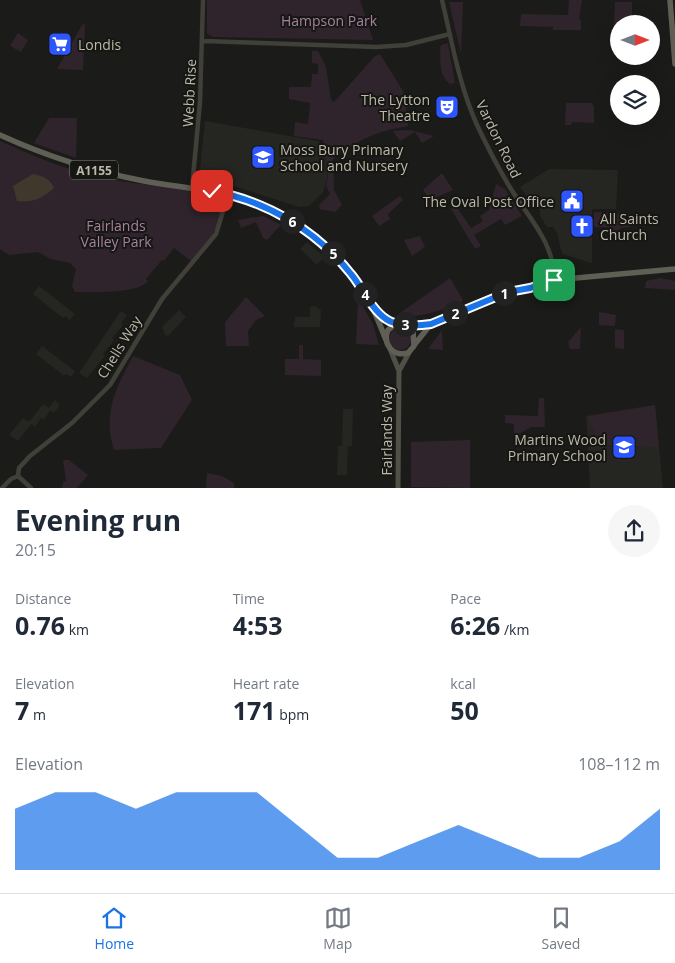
<!DOCTYPE html>
<meta charset="utf-8">
<style>
:root{--surface:#fff;--page:#f6f6f7;--text:#1f2937;--muted:#747a83;--line:#e0e1e3;--accent:#1a73e8}
body{margin:0;font-family:"Open Sans",sans-serif;background:var(--page);color:var(--text);height:100vh;display:flex;flex-direction:column;font-size:19px;white-space:nowrap}
*{box-sizing:border-box;margin:0}
p{font-size:16px;color:var(--muted)}
.icon{flex:none;width:28px;height:28px;fill:none;stroke:currentColor;stroke-width:2;stroke-linecap:round;stroke-linejoin:round}
.map{position:relative;height:488px;overflow:hidden}
.drawer{display:flex;flex-direction:column;background:var(--surface);flex:1}
.drawer>*{flex:none}
.needle{width:32px;rotate:90deg}
.tools{position:absolute;left:610px;top:15px;display:grid;gap:10px}
.tools a{display:grid;place-items:center;width:50px;height:50px;border-radius:50%;background:var(--surface);box-shadow:0 5px 20px #0002;font-size:25px}
.pin{position:absolute;display:grid;place-items:center;width:42px;height:42px;color:#fff;margin:-21px;border-radius:10px;box-shadow:0 2px 8px #0006}
.km{position:absolute;width:25px;height:25px;margin:-12px;border-radius:50%;background:#222;color:#fff;font-size:14px;line-height:25px;text-align:center}
.round{display:grid;place-items:center;flex:none;width:52px;height:52px;border-radius:26px;background:var(--page)}
.overview{display:flex;align-items:center;justify-content:space-between;height:85px;padding:0 15px}
h1{font-size:28px;font-weight:700;line-height:38px}
.metrics{display:grid;grid-template-columns:repeat(3,1fr);gap:8px;height:85px;padding:5px 15px}
.metrics div{display:grid;align-content:center}
.metrics b{font-size:25px;font-weight:700}
.metrics small{font-size:14px;font-weight:400}
.metrics p{font-size:14px}
.chart{height:140px;padding:10px 15px}
.chart p{display:flex;justify-content:space-between}
.chart svg{width:100%;height:90px;margin-top:5px;fill:var(--accent);opacity:.7}
.menu{display:flex;justify-content:space-around;align-items:center;height:70px;border-top:1px solid var(--line);background:var(--surface);font-size:14px;color:var(--muted)}
.menu a{display:grid;justify-items:center;gap:2px}
.menu .active{color:var(--accent)}
.map>svg:first-child{display:block}
</style>
<div class="map">
<svg width="675" height="488" viewBox="0 0 675 488">
<rect width="100%" height="100%" fill="#1b1b19"/>
<!-- built -->
<path fill="#252521" d="M205 121 318 141 322 145 328 171 327 180 323 192 309 206 299 207 224 183 200 169Z
M549 169 618 170 616 209H592V263L562 254 557 233 553 227H547L540 216V201H530L520 187Z
M307 242 324 257 317 265 300 249Z
M39 286 75 314 70 320 65 316 63 318 33 294Z
M315 306 321 310 320 327H294L295 317H310V307Z
M179 310 186 317 168 336 165 335 162 327Z
M121 311 127 315 121 323 123 325 112 338 114 340 103 354 105 356 87 378 79 373Z
M42 346 75 371 71 377 66 374 64 376 36 354Z
M55 400 60 405 54 413 50 410 44 420 41 418 35 427 31 424 18 441 9 435 23 418 29 422 43 404 49 408Z
M655 405 663 488H590L588 447 591 446 588 442 586 416Z
M343 409H353L352 446H348L347 475H337L338 446H342Z"/>
<!-- green -->
<path fill="#2f242b" d="M207 0H360L373 40 213 37 207 34Z
M569 0H582L579 19 581 20V30H553V27L520 26 521 14 568 15Z
M449 2H463L461 54Z
M615 2H632V24H619V47H613Z
M85 24 83 70 57 69 82 25Z
M18 33 28 40 21 52 10 46Z
M448 43 455 83 450 84C438 74 441 62 440 48L441 45Z
M312 51H318L326 67 331 100 334 102 375 56 380 54 403 91 410 107 406 108 408 126C374 132 360 139 333 159L334 190 342 205 335 212 320 209 319 205 330 194 326 186 328 176 323 140 294 136 295 122 308 124 310 103 289 99V87H311L312 74H318V64L312 63Z
M566 103H592L594 107V123L572 122 571 125H565Z
M49 118H77L76 158 34 143Z
M409 130 434 136 422 143 415 132 400 141 393 131Z
M0 141C29 154 59 167 91 175 133 186 177 186 220 195L223 198C219 227 212 241 191 261L174 248 164 261 162 260 146 279 148 281C139 294 91 292 75 292L72 286 76 269 70 263 51 259 38 252 9 255 0 249Z
M442 173 453 190 430 200 423 190Z
M496 184 505 189 522 216 505 225 501 219 474 235 481 246 475 249 451 209 456 206 471 228 483 221 480 216 489 210Z
M400 196 403 200 388 214 390 219 379 226 372 216Z
M594 212 630 214V227L620 228V240H608V227H594Z
M263 216 281 225 267 240 263 238 256 222 241 228 238 220Z
M420 236 425 247 412 256 404 240Z
M450 278 463 300 461 303C443 309 418 321 400 313Z
M660 278 675 281V290L645 288 646 281Z
M246 297 265 316 256 320 248 331 249 346H226L225 322Z
M358 298 373 324 379 345 356 344Z
M599 312 616 315 615 326 599 325Z
M581 327 580 349H570L568 342Z
M389 339a11 11 0 1 1 22 0a11 11 0 1 1-22 0Z
M615 329 624 330V349L615 348Z
M442 330 443 350 428 349Z
M299 345H303V359L321 360V376L285 375V359H299Z
M133 356 180 375 192 400 161 448 114 450C102 414 116 388 133 356Z
M539 398H544L545 427H531L514 437V424L505 423V415L538 416Z
M655 405 659 447 601 445 589 422V416Z
M470 440V488L411 487V442Z
M63 460H69L88 475 77 488H62L63 482 66 481Z
M207 473 222 476 234 483V488H206Z"/>
<!-- water -->
<path fill="#40382d" d="M33 174C42 176 50 178 54 188 43 198 32 203 17 201L13 186Z"/>
<g fill="none" stroke-linecap="round" stroke-linejoin="round">
<!-- tertiary -->
<path stroke="#404039" stroke-width="4.5" d="M442 0C452 42 459 85 477 125 487 146 498 168 511 189 529 218 555 244 554 280
M203 41 377 47 406 45 450 34
M192 188 200 102 203 0
M18 476 19 468 30 456 72 423 110 385 162 299 216 234 228 195
M18 476 31 488
M2 488 11 479 18 476"/>
<!-- secondary -->
<path stroke="#515047" stroke-width="5" d="M390 349 399 371 398 488
M399 371 410 351"/>
<!-- primary -->
<path stroke="#605f55" stroke-width="5.5" d="M670 0 675 64
M0 135C48 157 92 171 144 181 176 187 209 189 241 198 291 212 340 250 366 295 374 309 380 325 386 340
M372 302 385 318 399 323
M405 324 413 331 414 346 408 353C393 357 382 344 388 330L396 324H431L497 296 554 280 675 269
M415 344 431 324"/>
</g>
<g fill="none" stroke-linecap="round" stroke-linejoin="round">
<!-- route casing -->
<g stroke="#fff" stroke-width="10">
<path id="route" d="M212 191C267 201 316 230 351 274 362 287 371 309 386 319 397 327 418 326 431 324L508 292 530 288 554 280"/>
</g>
<!-- route -->
<use href="#route" stroke="#1a73e8" stroke-width="6"/>
</g>
<!-- icons -->
<defs>
<g id="supermarket-square" transform="scale(1.25)"><rect x="-9" y="-9" width="18" height="18" rx="4" fill="#2d56ff" stroke="#161613"/><path d="M-6-5.5h2.5l.6 2H6L4.5 2H-2.5L-4.4-4H-6ZM-1.5 3.2a1.3 1.3 0 1 0 .1 0ZM3 3.2a1.3 1.3 0 1 0 .1 0Z" fill="#fff"/></g>
<g id="theatre-square" transform="scale(1.25)"><rect x="-9" y="-9" width="18" height="18" rx="4" fill="#2d56ff" stroke="#161613"/><path d="M-5-5.5Q0-4 5-5.5V0Q5 5 0 6Q-5 5-5 0ZM-3.3-2.5H-1v1.5H-3.3ZM1-2.5H3.3v1.5H1ZM-2.8 1Q0 5.5 2.8 1Z" fill="#fff"/></g>
<g id="school-square" transform="scale(1.25)"><rect x="-9" y="-9" width="18" height="18" rx="4" fill="#2d56ff" stroke="#161613"/><path d="M0-5L7-2L0 1L-7-2ZM-4 1L0 2.5L4 1V4Q0 6-4 4Z" fill="#fff"/></g>
<g id="civic-square" transform="scale(1.25)"><rect x="-9" y="-9" width="18" height="18" rx="4" fill="#2d56ff" stroke="#161613"/><path d="M-.6-6.5H3V-4.5H.6V-3L4-1V1h2V6H-6V1h2V-1L-.6-3ZM-1.2 2.5V6h2.4V2.5Z" fill="#fff"/></g>
<g id="church-square" transform="scale(1.25)"><rect x="-9" y="-9" width="18" height="18" rx="4" fill="#2d56ff" stroke="#161613"/><path d="M-1.2-6h2.4v3.5h3.3v2.4h-3.3V6h-2.4V-.1h-3.3v-2.4h3.3Z" fill="#fff"/></g>
</defs>
<g fill-rule="evenodd">
<use href="#supermarket-square" x="60" y="44"/>
<use href="#theatre-square" x="447" y="107"/>
<use href="#school-square" x="263" y="157"/>
<use href="#civic-square" x="572" y="201"/>
<use href="#church-square" x="582" y="226"/>
<use href="#school-square" x="624" y="447"/>
</g>
<g text-anchor="middle" dominant-baseline="central" stroke-width="4" stroke-linejoin="round" paint-order="stroke">
<!-- shield labels -->
<rect fill="#161613" stroke="#8a887d" stroke-width="1" x="70" y="160.5" width="48" height="19" rx="4"/>
<g font-size="12" font-weight="bold" fill="#bcb9aa">
<text x="94" y="170">A1155</text>
</g>
<!-- park labels -->
<g font-size="14" fill="#a880a0" stroke="#161613">
<text x="329" y="20">Hampson Park</text>
<text x="116" y="225">Fairlands<tspan x="116" dy="16">Valley Park</tspan></text>
</g>
<!-- poi labels -->
<g font-size="14" fill="#bcb9aa" stroke="#161613" text-anchor="start">
<text x="78" y="44">Londis</text>
<text x="430" y="99" text-anchor="end">The Lytton<tspan x="430" dy="16">Theatre</tspan></text>
<text x="280" y="149">Moss Bury Primary<tspan x="280" dy="16">School and Nursery</tspan></text>
<text x="554" y="201" text-anchor="end">The Oval Post Office</text>
<text x="600" y="218">All Saints<tspan x="600" dy="16">Church</tspan></text>
<text x="606" y="439" text-anchor="end">Martins Wood<tspan x="606" dy="16">Primary School</tspan></text>
</g>
<!-- street labels -->
<g font-size="14" fill="#bcb9aa" stroke="#161613">
<text transform="translate(189 93) rotate(-87)">Webb Rise</text>
<text transform="translate(499 139) rotate(64)">Vardon Road</text>
<text transform="translate(119 347) rotate(-58)">Chells Way</text>
<text transform="translate(386 430) rotate(-90)">Fairlands Way</text>
</g>
</g>
</svg>
<div class="tools">
<a><svg class="needle" viewBox="-14 -14 28 28"><path d="M0-13l5 13h-10z" fill="#e53935"/><path d="M0 13l5-13h-10z" fill="#747a83"/></svg></a>
<a><svg class="icon" aria-label="layers" viewBox="0 0 24 24"><path d="M12 4l9 5-9 5-9-5zM3 14l9 5 9-5"/></svg></a>
</div>
<div class="pin" style="left:554px;top:280px;background:#1e9e55"><svg class="icon" aria-label="arrive" viewBox="0 0 24 24"><path d="M6 21V4h12l-3 4 3 4H6"/></svg></div>
<div class="pin" style="left:212px;top:191px;background:#d93025"><svg class="icon" aria-label="check" viewBox="0 0 24 24"><path d="M5 12l5 5 9-10"/></svg></div>
<b class="km" style="left:504px;top:293px">1</b>
<b class="km" style="left:455px;top:313px">2</b>
<b class="km" style="left:405px;top:324px">3</b>
<b class="km" style="left:365px;top:294px">4</b>
<b class="km" style="left:333px;top:253px">5</b>
<b class="km" style="left:292px;top:221px">6</b>
</div>
<section class="drawer">
<div class="overview"><div><h1>Evening run</h1><p>20:15</p></div><a class="round"><svg class="icon" aria-label="share" viewBox="0 0 24 24"><path d="M12 15V3M7 8l5-5 5 5M5 13v7h14v-7"/></svg></a></div>
<div class="metrics">
<div><p>Distance</p><b>0.76<small> km</small></b></div>
<div><p>Time</p><b>4:53</b></div>
<div><p>Pace</p><b>6:26<small> /km</small></b></div>
</div>
<div class="metrics">
<div><p>Elevation</p><b>7<small> m</small></b></div>
<div><p>Heart rate</p><b>171<small> bpm</small></b></div>
<div><p>kcal</p><b>50</b></div>
</div>
<div class="chart"><p><span>Elevation</span>108–112 m</p>
<svg viewBox="0 0 160 44" preserveAspectRatio="none"><path d="M0 44V14L10 6L20 6L30 14L40 6L50 6L60 6L70 22L80 38L90 38L100 30L110 22L120 30L130 38L140 38L150 30L160 14V44z"/></svg>
</div>
</section>
<nav class="menu">
<a class="active"><svg class="icon" aria-label="home" viewBox="0 0 24 24"><path d="M3 11l9-7 9 7M6 9v11h12V9"/></svg>Home</a>
<a><svg class="icon" aria-label="map" viewBox="0 0 24 24"><path d="M3 6l6-2 6 2 6-2v14l-6 2-6-2-6 2zM9 4v14M15 6v14"/></svg>Map</a>
<a><svg class="icon" aria-label="saved" viewBox="0 0 24 24"><path d="M7 4h10v16l-5-4-5 4z"/></svg>Saved</a>
</nav>
